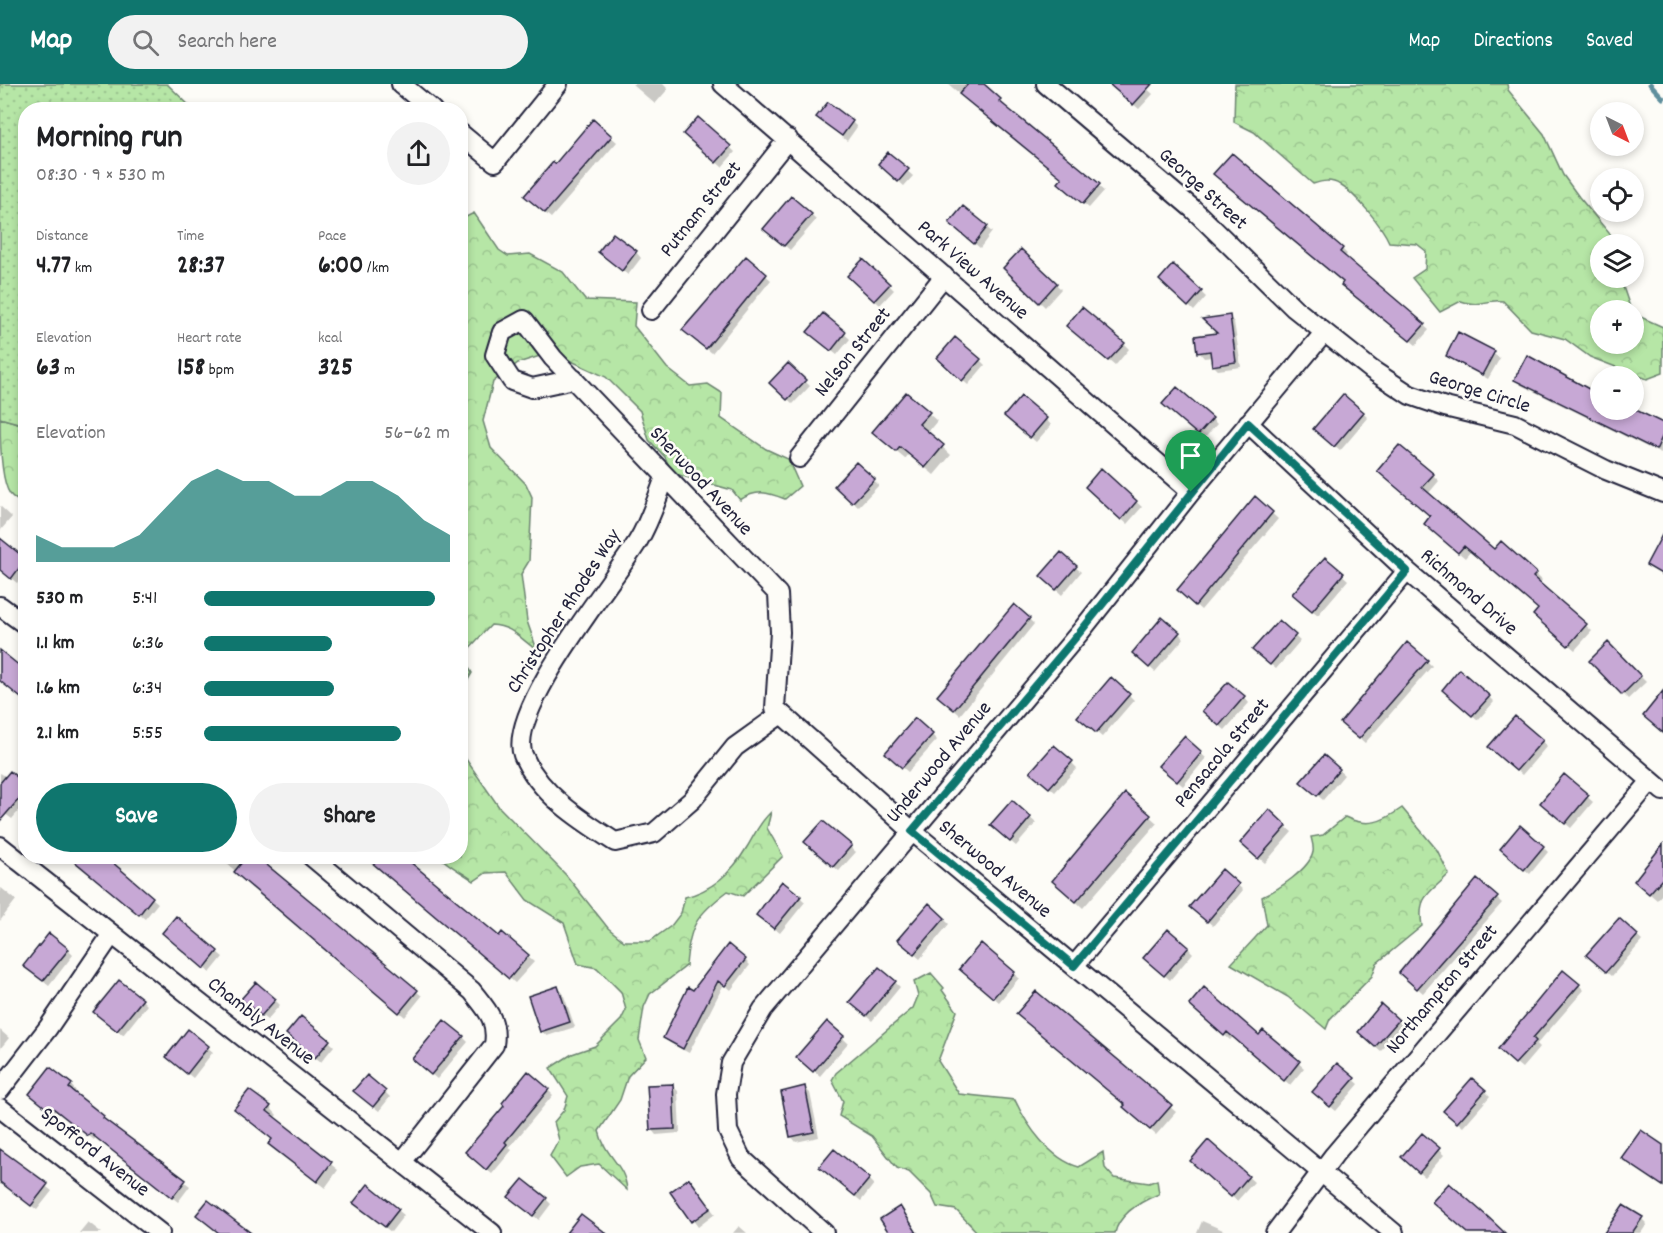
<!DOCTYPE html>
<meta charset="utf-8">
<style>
:root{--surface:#fff;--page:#f2f2f2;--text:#202124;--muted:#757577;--accent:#0f766e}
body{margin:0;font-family:Dekko,sans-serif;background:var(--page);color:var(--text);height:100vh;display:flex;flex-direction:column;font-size:22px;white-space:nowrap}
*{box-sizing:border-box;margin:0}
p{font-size:20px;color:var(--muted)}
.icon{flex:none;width:33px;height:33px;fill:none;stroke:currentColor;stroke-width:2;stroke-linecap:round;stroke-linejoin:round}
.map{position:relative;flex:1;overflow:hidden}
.details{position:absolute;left:18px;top:18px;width:450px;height:762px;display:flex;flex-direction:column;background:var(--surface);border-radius:24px;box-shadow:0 3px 9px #0003}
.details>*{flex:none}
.needle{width:39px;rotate:138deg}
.buttons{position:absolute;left:1590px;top:18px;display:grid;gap:12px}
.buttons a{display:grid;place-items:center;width:54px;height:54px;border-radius:50%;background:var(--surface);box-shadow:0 3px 9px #0003;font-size:30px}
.pin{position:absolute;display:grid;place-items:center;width:51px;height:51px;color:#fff;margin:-62px -26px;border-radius:50% 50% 50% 0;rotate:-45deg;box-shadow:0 0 6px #0007}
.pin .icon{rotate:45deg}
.round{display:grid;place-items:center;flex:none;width:63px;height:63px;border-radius:32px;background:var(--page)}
.head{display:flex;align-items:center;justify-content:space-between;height:102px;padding:0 18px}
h1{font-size:33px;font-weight:700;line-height:45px}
.metrics{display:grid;grid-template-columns:repeat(3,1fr);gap:9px;height:102px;padding:6px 18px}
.metrics div{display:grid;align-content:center}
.metrics b{font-size:26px;font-weight:700}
.metrics small{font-size:16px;font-weight:400}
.metrics p{font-size:16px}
.chart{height:168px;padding:12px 18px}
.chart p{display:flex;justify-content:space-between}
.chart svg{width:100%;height:108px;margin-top:6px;fill:var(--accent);opacity:.7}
.primary-button{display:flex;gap:12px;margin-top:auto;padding:12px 18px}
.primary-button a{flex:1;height:69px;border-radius:36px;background:var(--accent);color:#fff;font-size:24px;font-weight:700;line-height:69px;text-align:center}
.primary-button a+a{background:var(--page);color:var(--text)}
ul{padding:0 18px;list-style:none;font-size:20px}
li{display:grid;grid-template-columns:96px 72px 1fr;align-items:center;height:45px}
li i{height:15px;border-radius:8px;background:var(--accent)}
header{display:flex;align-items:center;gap:36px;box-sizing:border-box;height:84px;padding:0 30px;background:var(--accent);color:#fff}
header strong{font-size:28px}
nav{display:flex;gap:33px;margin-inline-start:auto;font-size:21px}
.search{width:420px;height:54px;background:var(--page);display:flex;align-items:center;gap:15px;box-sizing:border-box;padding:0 21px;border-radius:33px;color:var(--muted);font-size:22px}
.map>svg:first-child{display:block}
</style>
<header>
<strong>Map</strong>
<div class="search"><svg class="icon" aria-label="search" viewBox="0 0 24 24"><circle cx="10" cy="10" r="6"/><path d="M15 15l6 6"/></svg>Search here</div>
<nav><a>Map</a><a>Directions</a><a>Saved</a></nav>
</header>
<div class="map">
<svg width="1663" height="1149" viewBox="0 0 1663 1149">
<defs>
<pattern id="forest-crowns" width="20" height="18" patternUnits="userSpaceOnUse" patternTransform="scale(1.5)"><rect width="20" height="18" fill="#b6e6a6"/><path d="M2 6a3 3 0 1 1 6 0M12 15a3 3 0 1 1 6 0" fill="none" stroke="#9cc590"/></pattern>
<pattern id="park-dots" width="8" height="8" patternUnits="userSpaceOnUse" patternTransform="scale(1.5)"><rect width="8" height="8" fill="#b6e6a6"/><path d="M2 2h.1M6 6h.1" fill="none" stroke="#9cc590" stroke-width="1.8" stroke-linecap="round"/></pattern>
</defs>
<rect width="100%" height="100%" fill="#fdfcf7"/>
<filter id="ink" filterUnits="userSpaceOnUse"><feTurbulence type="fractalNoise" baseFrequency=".0167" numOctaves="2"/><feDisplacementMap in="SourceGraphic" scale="12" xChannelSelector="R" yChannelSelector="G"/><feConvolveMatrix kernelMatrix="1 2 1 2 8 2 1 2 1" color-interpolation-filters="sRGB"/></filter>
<g filter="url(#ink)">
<!-- forest -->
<path fill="url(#forest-crowns)" stroke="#6c8470" stroke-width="1.5" d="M1235 0H1507L1508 6 1544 50 1563 91 1579 113 1614 155 1615 160H1600V194H1620L1631 226H1600V260H1634V230L1663 243V289L1647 295 1590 273 1565 255 1531 246 1503 217C1483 215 1483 224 1461 217L1440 228 1412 194 1425 185 1426 167 1417 160 1389 158C1382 142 1356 110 1340 101 1331 95 1322 97 1313 100L1254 48 1234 38Z
M474 129 499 166 508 172 530 170 563 188 585 216 636 218 634 242 667 284 690 302 708 300 722 309 721 334 766 365 788 375 800 402 785 415C767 408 757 405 740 416L732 406 672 389 665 373 649 356 640 327 606 293 567 275 540 272 518 279 493 298 483 337 491 364 526 400 532 413 529 477 521 490 527 537 537 566C520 555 513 542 491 541L462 572 472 589 461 608 460 136Z
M0 334 25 341V421C20 418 14 415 10 410 0 396 0 352 0 334Z
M461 668 499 723 566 791 608 844 624 857H650L671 842 681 829 685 813C712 807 733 787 747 763 755 750 759 739 771 728L767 744 783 772 743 812 728 807C696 831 689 842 686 882L650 910 644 923 639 956 646 973 628 992 620 1016 599 1047C605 1073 625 1080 627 1106L599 1080 580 1083 566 1093 550 1072 559 1056 554 1038 564 1026 568 1012 550 984 572 970 595 962 621 936 626 926 621 908 597 884 578 880 564 839 527 816 506 788 486 789 474 797C462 788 450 783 440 773L460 772Z
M1402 724 1437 766 1449 790C1429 810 1417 812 1422 842L1377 879 1372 892 1330 935 1326 945 1288 913 1231 880 1267 841 1262 813C1277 806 1310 785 1313 768 1314 763 1312 757 1311 753L1323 751 1345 733C1368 744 1382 738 1402 724Z
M931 889 944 904 942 906 957 927 938 977 959 1010 1015 1016C1027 1042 1050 1075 1079 1083L1103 1068 1105 1084 1114 1094 1149 1099 1157 1096 1159 1110C1142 1117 1119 1130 1115 1149H978L956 1126 937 1123 931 1110 909 1088 897 1084 872 1052 839 1032 843 1017 832 996 836 989 913 924 918 912 914 898Z"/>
<!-- park -->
<path fill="url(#park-dots)" stroke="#6c8470" stroke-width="1.5" d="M0 0H167L193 25 26 26 25 341 0 334Z"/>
<!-- shadow -->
<path fill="#0003" d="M632 0H663L668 5 655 20Z
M948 0H982L1005 21 1003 23 1104 107 1089 124 1065 104 1063 95Z
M1116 0H1142L1153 10 1139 25 1119 8Z
M593 37 617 58 551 134 531 117Z
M823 38H852L857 43 847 57Z
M690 55 730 63 735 68 722 83Z
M888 70 913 92 904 102 885 85Z
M460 93 466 98 460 104Z
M1220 95 1342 165 1347 170 1345 173 1429 246 1416 261 1348 206 1345 199Z
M963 124 992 148 980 164 956 144Z
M811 131 816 136 790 166 771 150Z
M1021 167 1061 205 1045 223 1005 184Z
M636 168 641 174 628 191 605 173Z
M746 174 771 196 712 269 690 252Z
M1173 182 1206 213 1194 227 1161 196Z
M854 198 889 201 894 206 880 221Z
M823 231 850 255 837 271 814 253Z
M1229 233 1234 238 1241 283 1218 286 1213 281 1212 273 1204 274 1199 268 1220 250Z
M1074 247 1124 260 1129 265 1115 282Z
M1459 250 1500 274 1488 295 1447 271Z
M1528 273 1600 312V326H1625L1663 341 1661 370 1521 301 1515 296Z
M980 276 985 281 968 301 944 280Z
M788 281 810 302 793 320 771 299Z
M1170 325 1212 335 1217 340 1204 355Z
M928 329 937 337 927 349 951 371 934 391 909 370 905 375 882 356Z
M1363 329 1368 334 1340 367 1320 350Z
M1046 335 1051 341 1036 358 1012 337Z
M856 380 879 401 858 423 836 402Z
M1102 387 1142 423 1127 440 1092 408Z
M1433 391 1439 397 1428 410 1494 468 1501 459 1542 496 1539 500 1592 547 1575 566 1541 537 1540 526 1471 467 1465 474 1432 446V433L1385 393Z
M1255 414 1278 435 1201 526 1184 511Z
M0 422 12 433 0 447Z
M0 456 26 477V488L17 499 0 485Z
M1061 470 1081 488 1062 511 1047 497Z
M1325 475 1348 496 1318 531 1299 516Z
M1029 535 1034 540 960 631 944 617Z
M1162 535 1184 554 1155 588 1139 574Z
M1279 538 1300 557 1276 585 1260 571Z
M1608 560 1646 598 1628 615 1591 577Z
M1427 577 1432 582 1365 659 1348 644Z
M1129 611 1134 616 1102 653 1084 638Z
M1449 611 1489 613 1494 618 1478 636Z
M1244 613 1249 619 1225 646 1209 632Z
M932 651 937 656 908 688 892 674Z
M1184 654 1206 674 1183 702 1166 687Z
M1542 657 1547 662 1522 691 1496 668Z
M1324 673 1344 691 1323 716 1308 703Z
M1072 679 1077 684 1055 708 1038 693Z
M0 689 26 703V718L12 735 0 726Z
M1564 692 1593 718 1571 744 1547 724Z
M1126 711 1157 739 1083 824 1061 804Z
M1012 718 1036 739 1016 762 997 746Z
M1269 728 1292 748 1265 779 1247 764Z
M823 739 856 768 839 787 811 764Z
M1663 762V809L1657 816 1643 804Z
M1543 763 1548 768 1530 790 1507 770Z
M66 772H100L158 819 145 835Z
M218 772H254L422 912 405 933Z
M369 772H405L404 775 499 854 502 851 534 878 515 899Z
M1222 787 1243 806 1213 842 1197 828Z
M1477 797 1502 819 1423 909 1406 894 1446 838 1443 835Z
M0 803 16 816 0 837Z
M800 813 805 818 780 849 763 836Z
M176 834 223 873 210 889 169 854Z
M944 835 949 840 920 875 904 861Z
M1619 836 1642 857 1612 892 1594 877Z
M981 861 1019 894 999 918 966 890Z
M1188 864 1193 869 1170 896 1150 879Z
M68 866 73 871 49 902 31 887Z
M745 876 750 881 731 906 724 900 689 969 670 959 665 954 693 908Z
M895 898 900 903 872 937 856 923Z
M1579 901 1584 906 1537 960 1540 963 1522 984 1505 970Z
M558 903 563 909 575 943 547 952 541 947Z
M1036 909 1176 1028 1156 1051 1130 1028Z
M142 916 147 921 123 951 100 933Z
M275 916 280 921 267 936 248 921Z
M1196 926 1259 953 1263 948 1304 984 1290 1001 1234 952 1230 956Z
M1398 937 1403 942 1381 967 1365 953Z
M827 939 848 959 820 992 804 978Z
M0 946 9 954 0 965Z
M188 947 213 968 193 994 173 978Z
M463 953 468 958 437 995 419 980Z
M293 955 329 957 334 962 321 978Z
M1337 981 1359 1000 1336 1027 1319 1013Z
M71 1001 76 1007 74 1009 103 1033 107 1039 190 1102 178 1118 96 1053 94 1056 59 1028 56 1031 36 1015Z
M672 1001 678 1007 680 1049 656 1051 651 1045Z
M805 1004 810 1009 819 1053 796 1058 791 1052Z
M548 1006 553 1011 509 1064 512 1066 492 1090 472 1073 506 1022Z
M1485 1007 1490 1012 1463 1043 1450 1032Z
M385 1008 390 1013 379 1027 360 1012Z
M270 1023 277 1031 274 1034 338 1086 325 1104 277 1067 273 1056 236 1025Z
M1422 1051 1444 1071 1425 1093 1408 1079Z
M1208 1058 1254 1098 1237 1117 1197 1083Z
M1663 1063V1103L1623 1074Z
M0 1067 52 1107 37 1126 3 1100 0 1101Z
M826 1089 869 1095 874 1100 861 1117Z
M689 1096 715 1130 698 1143 672 1108Z
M368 1102 404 1131 391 1148 360 1124Z
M546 1115 551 1120 539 1136 516 1118Z
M1642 1135 1647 1140 1641 1149H1606Z
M1202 1137 1223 1146 1226 1149H1197Z
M88 1138 102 1149H79Z
M739 1142 747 1149H733Z"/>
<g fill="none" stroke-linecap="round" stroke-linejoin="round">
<!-- stream -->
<path stroke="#5f8f9d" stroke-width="5" d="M1650 0 1663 14"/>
</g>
<!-- building -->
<path fill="#c7a8d5" stroke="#22223b" stroke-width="1.5" d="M968 0H984L1001 15 999 17 1100 100 1083 120 1058 99 1062 94 959 10Z
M1109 0H1152L1133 21Z
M828 18 853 37 842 52 816 33Z
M698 33 731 62 716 79 683 50Z
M593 35 612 52 545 129 524 112 553 78 555 80Z
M888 68 909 85 898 98 878 80Z
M1232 69 1343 164 1340 168 1425 240 1410 257 1341 201 1343 198 1213 90Z
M791 112 812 130 784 162 763 145Z
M963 122 988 142 974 160 949 139Z
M613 149 637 167 622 187 598 168Z
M1021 165 1057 199 1039 219 1003 184Z
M746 172 767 190 706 265 682 246Z
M863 175 890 200 874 217 847 192Z
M1173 180 1202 207 1188 223 1159 196Z
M1082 223 1125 259 1108 277 1066 242Z
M823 229 846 248 831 267 807 248Z
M1230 231 1236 278 1212 282 1210 267 1197 269 1195 252 1217 249 1202 235Z
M1458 248 1495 267 1482 291 1446 272Z
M955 253 981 275 962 297 937 274Z
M1527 271 1600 311V326H1636L1663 339V351L1656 366 1514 296Z
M788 279 806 296 787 316 769 299Z
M1177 303 1213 334 1198 351 1162 320Z
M906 308 930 328 919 340 944 361 925 384 900 363 896 368 872 348Z
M1343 310 1364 328 1334 363 1313 345Z
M1021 312 1047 334 1030 354 1004 332Z
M1399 361 1434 390 1422 403 1494 465 1501 457 1537 489 1533 493 1587 540 1568 562 1533 531 1538 525 1464 462 1458 469 1424 440 1430 432 1377 387Z
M856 378 875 395 852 419 834 402Z
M1101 384 1137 417 1121 436 1085 403Z
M1255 412 1273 428 1195 522 1177 506Z
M1663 449V491L1646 481Z
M0 454 26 475 11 495 0 486Z
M1061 468 1077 482 1056 506 1040 492Z
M1325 473 1344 489 1312 527 1292 510Z
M1014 520 1030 534 954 626 937 612Z
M1162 533 1180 548 1149 584 1132 569Z
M1279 536 1296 551 1270 581 1252 566Z
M1407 558 1428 576 1359 655 1340 639Z
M1608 558 1641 592 1622 611 1589 577Z
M0 566 26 587V618L0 597Z
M1459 585 1490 612 1472 632 1442 606Z
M1111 593 1130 610 1096 649 1077 633Z
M1228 598 1245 612 1219 642 1202 627Z
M1663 607V649L1643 632Z
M1515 632 1543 656 1516 687 1488 663Z
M915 634 933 650 902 684 885 669Z
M1184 652 1202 668 1177 698 1158 682Z
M1054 661 1073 677 1049 704 1030 688Z
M1324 671 1340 685 1317 712 1300 698Z
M10 687 26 701V707L0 737V699Z
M1564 690 1589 711 1565 740 1540 719Z
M1125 709 1151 731 1076 818 1052 797Z
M1012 716 1031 733 1010 758 990 741Z
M1269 725 1287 742 1258 775 1240 759Z
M823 737 852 761 833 783 804 758Z
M1520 741 1544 762 1524 786 1500 765Z
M1663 760V794L1649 810 1634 797Z
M68 772H105L153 813 139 831Z
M247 772H256L418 906 399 929 234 788Z
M364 772H403L499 852 502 848 529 871 509 895Z
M1222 785 1239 800 1207 838 1189 823Z
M1477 795 1498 813 1417 905 1399 889Z
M782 797 801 812 774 845 756 831Z
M929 819 945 834 914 870 897 856Z
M176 832 218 867 204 885 162 849Z
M1619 834 1638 851 1606 888 1586 871Z
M1168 845 1189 863 1164 892 1143 874Z
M49 849 69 865 43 897 23 882Z
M981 859 1015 888 993 914 959 885Z
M728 860 746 875 725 902 718 897 683 965 663 954 688 903 693 906Z
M879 883 896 897 866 932 849 918Z
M1563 886 1580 900 1533 954 1536 957 1515 980 1498 965Z
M119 896 143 915 117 947 93 928Z
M256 898 276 915 261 932 241 915Z
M558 902 570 938 540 948 528 912Z
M1204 903 1259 951 1263 946 1300 977 1284 997 1227 948 1224 952 1189 921Z
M1036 907 1172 1021 1150 1046 1123 1023 1125 1021 1016 930Z
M1381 920 1399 936 1375 963 1358 948Z
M301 932 330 956 315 974 286 950Z
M444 936 464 952 431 991 412 975Z
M827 937 844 952 813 988 796 973Z
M188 945 209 962 187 990 166 973Z
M1337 979 1355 994 1330 1023 1312 1008Z
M50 983 72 1000 69 1004 104 1032 103 1034 186 1096 172 1114 90 1049 88 1052 53 1024 50 1027 29 1010Z
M528 987 549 1005 505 1058 507 1060 486 1086 465 1068 504 1022 502 1019Z
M367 991 386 1007 373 1023 353 1007Z
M1472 994 1486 1006 1457 1039 1443 1027Z
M673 1000 675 1045 650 1046 647 1001Z
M805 1002 814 1048 790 1053 781 1008Z
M249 1006 271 1022 267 1027 332 1078 317 1098 268 1060 272 1055 234 1025Z
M1641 1046 1663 1061V1102L1621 1074Z
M1422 1049 1440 1064 1419 1089 1401 1073Z
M1208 1056 1249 1092 1231 1113 1190 1077Z
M0 1065 48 1100 31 1122 0 1098Z
M834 1065 870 1094 855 1112 819 1083Z
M689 1094 711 1124 691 1138 670 1108Z
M523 1095 547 1114 533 1132 508 1113Z
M1449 1099 1488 1133 1505 1149H1468L1432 1118Z
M368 1100 399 1125 385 1143 353 1119Z
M208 1116 251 1149H219L196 1131Z
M1623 1121 1643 1133 1632 1149H1604Z
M900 1122 917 1149H889L880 1135Z
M581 1130 606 1149H566Z"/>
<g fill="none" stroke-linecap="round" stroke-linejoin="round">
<!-- street casing -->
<g stroke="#22223b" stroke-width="22">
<path id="street" d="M401 0 432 26
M723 0 1191 408
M1046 0 1193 125 1294 224 1372 286 1410 311 1445 323 1515 340 1606 386 1663 409
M460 49 495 78 558 0
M651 226 788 55
M574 295 532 304 512 297 495 271 502 248 524 236 553 274 778 510 780 548 775 624 912 747 1394 1149
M1248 339 1407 487 1663 707
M799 374 944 192
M665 393C657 415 650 437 638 457 614 497 506 627 523 671 539 710 582 737 615 758L654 749 692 716 735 663 781 630
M0 522 26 541
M0 762 492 1149
M311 772 472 907C487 926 498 936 494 961L402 1078
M1074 882 1407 487
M0 1006 48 944 112 850
M0 1024 160 1149
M824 1149 741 1074 728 1047 726 1010 731 979 763 925 1081 547 1191 408 1324 249
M1275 1149 1334 1071 1651 697"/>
</g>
<!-- street -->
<use href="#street" stroke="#fdfcf7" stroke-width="18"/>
</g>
</g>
<g fill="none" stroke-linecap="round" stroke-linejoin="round" filter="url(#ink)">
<!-- route casing -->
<g stroke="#fff" stroke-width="12">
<path id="route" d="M1248 339 1407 487 1074 882 912 747 1081 547Z"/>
</g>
<!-- route -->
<use href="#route" stroke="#0f766e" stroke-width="8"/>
</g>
<g text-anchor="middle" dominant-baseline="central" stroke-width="5" stroke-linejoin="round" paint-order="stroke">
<!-- street labels -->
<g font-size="21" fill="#22223b" stroke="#fdfcf7">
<text transform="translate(1202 106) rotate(42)">George Street</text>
<text transform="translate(702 126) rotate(-51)">Putnam Street</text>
<text transform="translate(972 187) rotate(41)">Park View Avenue</text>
<text transform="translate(854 269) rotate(-51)">Nelson Street</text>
<text transform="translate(1479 309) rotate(17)">George Circle</text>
<text transform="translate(700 398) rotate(47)">Sherwood Avenue</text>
<text transform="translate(1468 509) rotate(41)">Richmond Drive</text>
<text transform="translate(565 528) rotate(-57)">Christopher Rhodes Way</text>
<text transform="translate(1223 670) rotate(-50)">Pensacola Street</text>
<text transform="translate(940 679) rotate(-50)">Underwood Avenue</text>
<text transform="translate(994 786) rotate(40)">Sherwood Avenue</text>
<text transform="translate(1443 906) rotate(-50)">Northampton Street</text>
<text transform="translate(260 938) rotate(38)">Chambly Avenue</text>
<text transform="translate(94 1069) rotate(38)">Spofford Avenue</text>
</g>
</g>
</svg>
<div class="buttons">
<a><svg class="needle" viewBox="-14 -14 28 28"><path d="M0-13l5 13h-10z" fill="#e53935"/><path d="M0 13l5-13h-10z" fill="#757577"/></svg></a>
<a><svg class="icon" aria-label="locate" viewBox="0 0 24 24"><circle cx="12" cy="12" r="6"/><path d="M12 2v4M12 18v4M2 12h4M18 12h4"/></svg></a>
<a><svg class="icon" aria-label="layers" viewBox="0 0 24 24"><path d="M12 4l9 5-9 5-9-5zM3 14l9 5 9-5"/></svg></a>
<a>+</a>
<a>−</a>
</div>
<div class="pin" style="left:1191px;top:408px;background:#1e9e55"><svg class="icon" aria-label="arrive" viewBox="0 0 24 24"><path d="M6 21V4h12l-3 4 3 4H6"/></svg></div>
<section class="details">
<div class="head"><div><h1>Morning run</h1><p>08:30 · 9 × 530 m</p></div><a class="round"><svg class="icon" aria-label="share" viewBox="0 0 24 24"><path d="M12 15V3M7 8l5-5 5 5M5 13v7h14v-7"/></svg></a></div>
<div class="metrics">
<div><p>Distance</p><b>4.77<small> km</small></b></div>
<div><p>Time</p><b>28:37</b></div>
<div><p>Pace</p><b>6:00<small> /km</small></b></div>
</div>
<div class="metrics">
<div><p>Elevation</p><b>63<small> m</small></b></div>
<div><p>Heart rate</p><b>158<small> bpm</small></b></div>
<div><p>kcal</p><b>325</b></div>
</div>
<div class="chart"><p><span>Elevation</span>56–62 m</p>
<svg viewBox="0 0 160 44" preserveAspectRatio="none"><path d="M0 44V33L10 38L20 38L30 38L40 33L50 22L60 11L70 6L80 11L90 11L100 17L110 17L120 11L130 11L140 17L150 27L160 33V44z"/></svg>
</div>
<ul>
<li><b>530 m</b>5:41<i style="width:94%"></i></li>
<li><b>1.1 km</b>6:36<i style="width:52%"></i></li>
<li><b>1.6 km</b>6:34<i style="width:53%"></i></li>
<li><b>2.1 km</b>5:55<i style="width:80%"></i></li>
</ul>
<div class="primary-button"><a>Save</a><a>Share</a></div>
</section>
</div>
